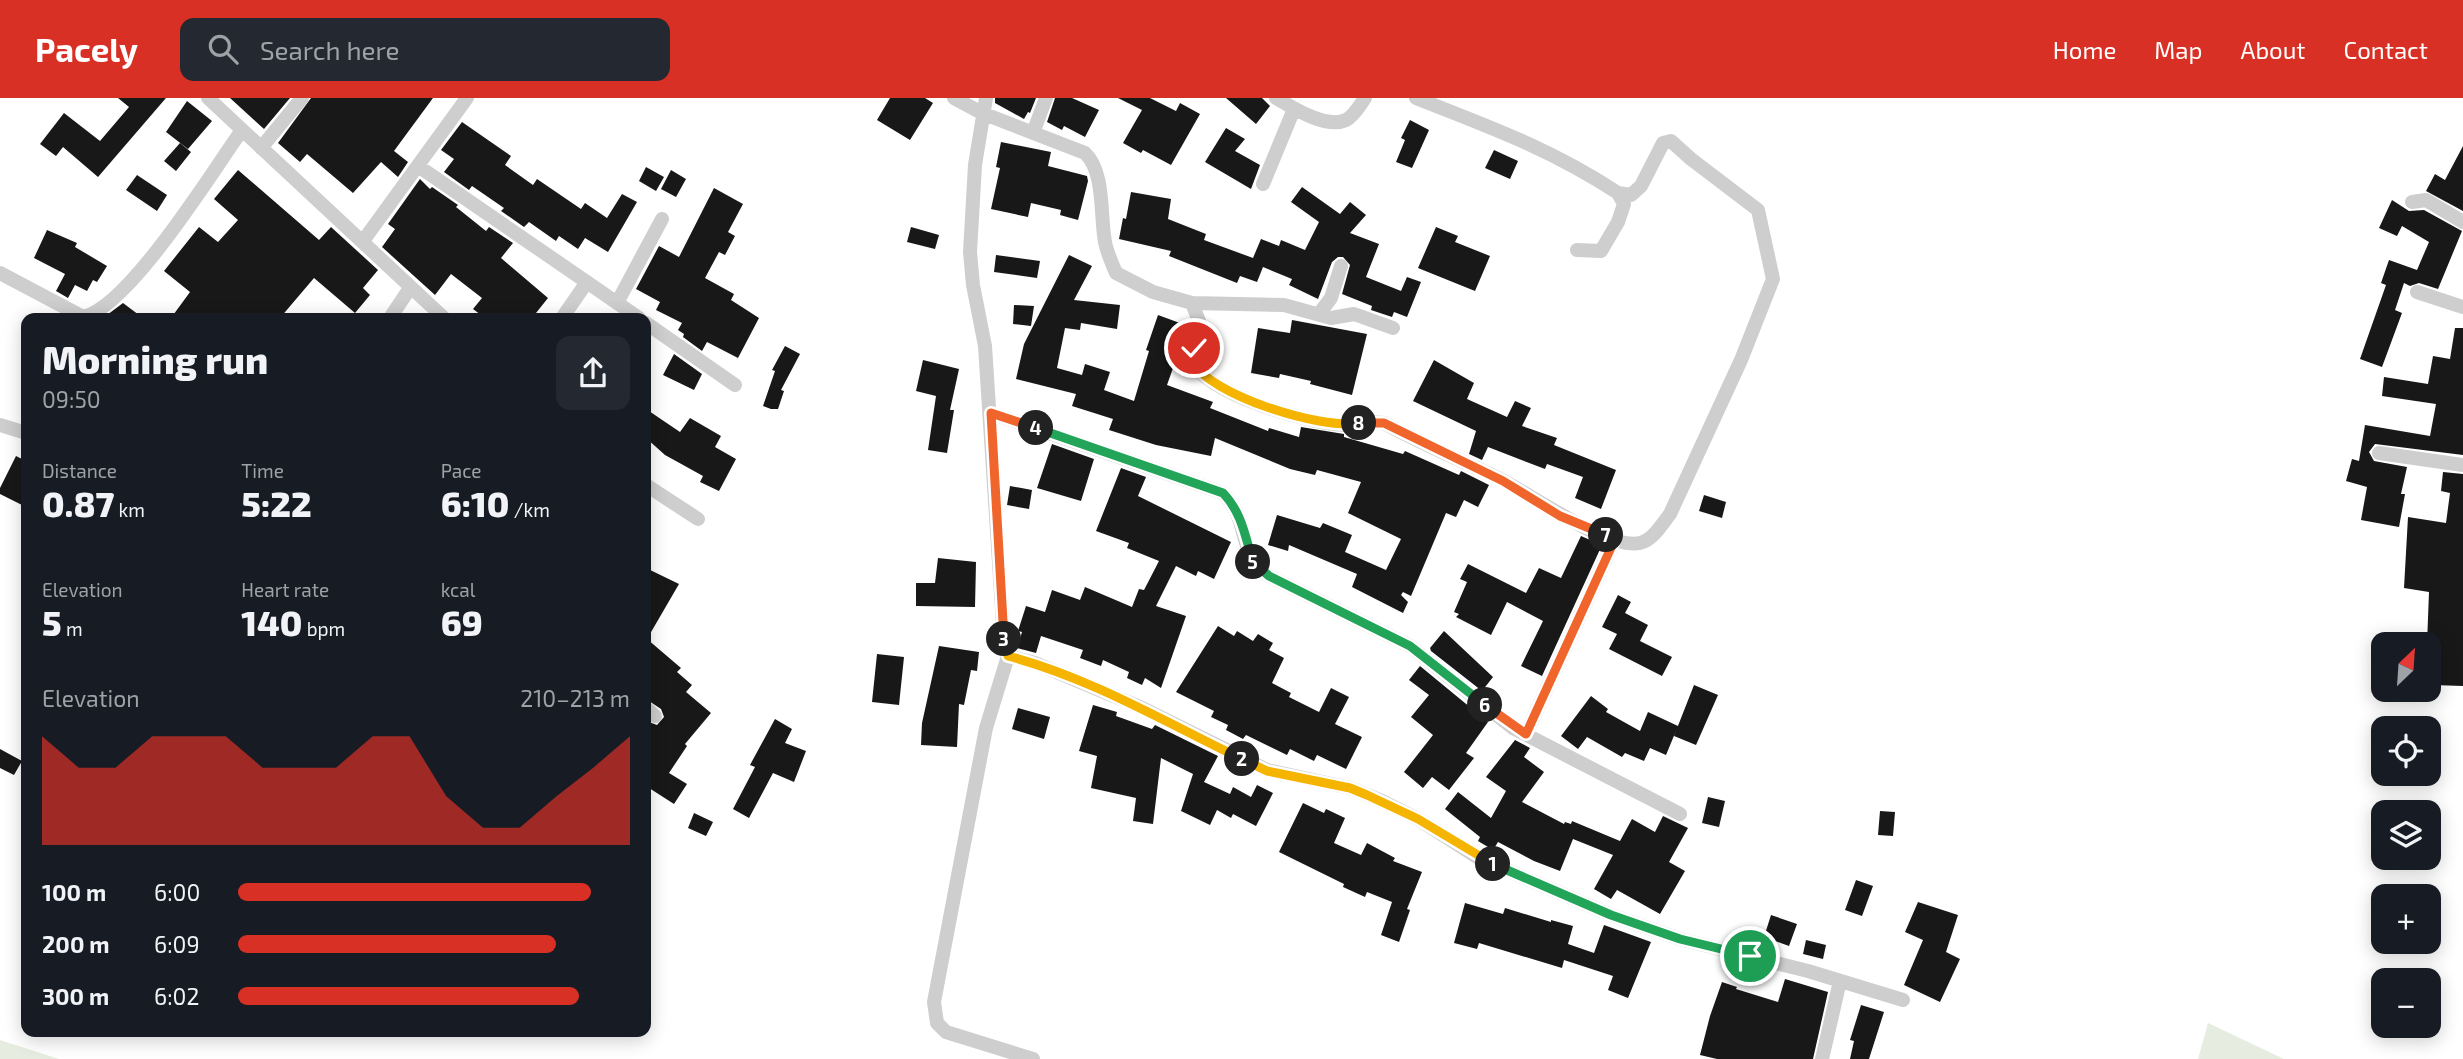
<!DOCTYPE html>
<meta charset="utf-8">
<style>
:root{--surface:#171b24;--page:#242831;--text:#f1f3f6;--muted:#9ea1a6;--accent:#d93025}
body{margin:0;font-family:"Exo 2",sans-serif;background:var(--page);color:var(--text);height:100vh;display:flex;flex-direction:column;font-size:26px;white-space:nowrap}
*{box-sizing:border-box;margin:0}
p{font-size:23px;color:var(--muted)}
.icon{flex:none;width:38px;height:38px;fill:none;stroke:currentColor;stroke-width:2;stroke-linecap:round;stroke-linejoin:round}
.map{position:relative;flex:1;overflow:hidden}
.details{position:absolute;left:21px;top:215px;width:630px;height:724px;display:flex;flex-direction:column;background:var(--surface);border-radius:14px;box-shadow:0 4px 18px #0003}
.details>*{flex:none}
.needle{width:46px;rotate:25deg}
.tools{position:absolute;left:2371px;top:534px;display:grid;gap:14px}
.tools a{display:grid;place-items:center;width:70px;height:70px;border-radius:14px;background:var(--surface);box-shadow:0 4px 18px #0003;font-size:35px}
.pin{position:absolute;display:grid;place-items:center;width:60px;height:60px;color:#fff;margin:-30px;border:4px solid #fff;border-radius:50%;box-shadow:0 2px 7px #0007}
.km{position:absolute;width:35px;height:35px;margin:-18px;border-radius:50%;background:#222;color:#fff;font-size:19px;line-height:35px;text-align:center}
.round{display:grid;place-items:center;flex:none;width:74px;height:74px;border-radius:14px;background:var(--page)}
.summary{display:flex;align-items:center;justify-content:space-between;height:119px;padding:0 21px}
h1{font-size:38px;font-weight:800;line-height:52px}
.metrics{display:grid;grid-template-columns:repeat(3,1fr);gap:10px;height:119px;padding:7px 21px}
.metrics div{display:grid;align-content:center}
.metrics b{font-size:35px;font-weight:800}
.metrics small{font-size:19px;font-weight:400}
.metrics p{font-size:19px}
.chart{height:196px;padding:14px 21px}
.chart p{display:flex;justify-content:space-between}
.chart svg{width:100%;height:126px;margin-top:7px;fill:var(--accent);opacity:.7}
ul{padding:0 21px;list-style:none;font-size:23px}
li{display:grid;grid-template-columns:112px 84px 1fr;align-items:center;height:52px}
li i{height:18px;border-radius:9px;background:var(--accent)}
header{display:flex;align-items:center;gap:42px;box-sizing:border-box;height:98px;padding:0 35px;background:var(--accent);color:#fff}
header strong{font-size:33px}
nav{display:flex;gap:38px;margin-inline-start:auto;font-size:24px}
.search{width:490px;height:63px;background:var(--page);display:flex;align-items:center;gap:18px;box-sizing:border-box;padding:0 24px;border-radius:14px;color:var(--muted);font-size:26px}
.map>svg:first-child{display:block}
</style>
<header>
<strong>Pacely</strong>
<div class="search"><svg class="icon" aria-label="search" viewBox="0 0 24 24"><circle cx="10" cy="10" r="6"/><path d="M15 15l6 6"/></svg>Search here</div>
<nav><a>Home</a><a>Map</a><a>About</a><a>Contact</a></nav>
</header>
<div class="map">
<svg width="2463" height="961" viewBox="0 0 2463 961">
<rect width="100%" height="100%" fill="#fff"/>
<!-- green -->
<path fill="#e6ede0" d="M2208 925 2284 961H2198Z
M0 942 59 961H0Z"/>
<!-- building -->
<path fill="#181818" d="M118 0H166L98 79 63 49 56 58 40 46 64 15 100 43 129 9Z
M230 0H290L264 31Z
M311 0H433L394 53 408 64 398 79 381 64 353 95 307 56 300 64 278 45Z
M890 0H925L933 5 910 42 877 22Z
M995 0H1036L1030 15 1028 14 1024 21 995 5Z
M1055 0H1072L1099 12 1085 39 1064 28 1062 32 1047 24Z
M1118 0H1150L1176 13 1180 5 1200 16 1171 67 1143 52 1141 55 1123 45 1142 12Z
M1226 0H1262L1270 8 1256 26Z
M187 3 212 23 188 51 166 34Z
M1410 22 1429 32 1412 70 1396 64 1405 42 1401 40Z
M462 24 511 58 505 67 533 87 537 81 581 111 585 105 607 120 622 96 637 104 608 154 585 140 578 151 559 138 556 143 529 124 524 129 501 113 504 110 472 88 469 92 444 74 454 61 441 52Z
M1226 30 1245 41 1235 53 1260 67 1251 91 1205 64Z
M1001 44 1051 54 1048 68 1087 78 1088 83 1078 122 1060 117 1061 112 1031 105 1028 119 991 111 1000 70 996 69Z
M180 45 191 54 176 73 164 63Z
M2463 48V113L2426 93 2435 76 2445 82Z
M1494 52 1518 63 1510 81 1485 70Z
M646 69 664 79 656 93 639 83Z
M238 72 319 142 331 129 378 172 363 190 370 197 355 215 314 180 280 220H171L190 194 164 173 199 129 218 144 238 122 214 101Z
M671 72 686 81 676 99 661 91Z
M137 77 167 97 157 113 126 92Z
M420 81 430 91 432 89 458 107 456 109 486 133 489 129 513 145 501 160 548 200 532 220H485L473 211 482 200 451 176 435 197 382 149 395 131 388 126Z
M1302 89 1340 116 1350 104 1366 117 1350 135 1379 146 1366 179 1401 193 1407 179 1421 184 1407 219 1394 214 1392 219 1371 212 1372 208 1342 196 1350 167 1343 159H1338L1332 164 1318 201 1289 187 1292 181 1263 169 1257 184 1240 178 1237 185 1169 158 1171 153 1119 141 1123 120 1126 121 1131 94 1171 101 1168 121 1206 136 1204 142 1253 160 1261 141 1279 148 1281 142 1305 152 1319 124 1291 104Z
M714 90 743 106 728 134 735 138 725 157 719 154 705 180 734 196 731 202 759 220 738 260 707 244 702 253 683 239 684 236 678 232 682 225 656 212 660 204 636 191 659 148 679 159Z
M2392 102 2409 113 2424 112 2462 133 2438 191 2419 185 2410 188 2404 185 2395 212 2402 215 2382 269 2360 261 2386 187 2381 185 2389 162 2417 172 2429 144 2402 128 2397 138 2379 130Z
M911 129 939 137 935 151 907 144Z
M1436 129 1458 138 1455 144 1490 158 1475 193 1418 170Z
M47 132 77 145 75 149 107 168 97 184 93 182 87 193 75 187 68 200 56 193 65 176 34 160Z
M996 157 1040 163 1037 180 994 174Z
M1069 157 1092 168 1074 202 1120 207 1117 231 1081 225 1080 232 1065 230 1057 270 1082 277 1085 266 1110 274 1104 292 1134 303 1149 253 1146 252 1158 217 1188 228 1167 287 1213 304 1210 310 1268 333 1269 330 1299 339 1301 329 1344 336V339L1403 356 1405 353 1459 377 1461 373 1489 387 1478 409 1464 402 1456 419 1446 415 1411 498 1403 494 1401 497 1408 504 1403 515 1352 489 1357 476 1289 447 1288 453 1268 447 1277 417 1320 430 1323 425 1352 437 1345 454 1386 472 1401 441 1348 415 1361 384 1317 372 1315 377 1290 371 1215 340 1211 358 1156 347 1109 332 1113 321 1072 308 1076 296 1016 281 1024 246Z
M123 205 143 220H103Z
M1014 207 1034 208 1031 228 1013 226Z
M1292 222 1367 236 1352 297 1310 286 1311 283 1280 276 1279 280 1251 275 1258 230 1290 235Z
M2455 230H2463V357L2375 346 2369 354 2374 363 2407 369 2401 396H2405L2399 429 2361 422 2367 389 2346 383 2352 361 2359 363 2365 327 2430 338 2436 306 2382 298 2384 279 2428 286 2433 258 2450 261Z
M785 248 800 256 781 292 784 293 778 311H771L763 308 775 273 772 272Z
M674 256 702 276 694 292 663 277Z
M923 262 959 271 950 312H954L947 355 928 352 936 298 916 293Z
M1434 262 1474 285 1467 301 1507 319 1515 303 1531 310 1522 328 1557 340 1554 347 1616 372 1601 411 1575 400 1583 379 1547 366 1545 371 1488 349 1482 362 1469 356 1476 333 1413 303Z
M646 311 680 334 690 320 721 338 715 349 736 361 719 393 700 384 703 378 665 357 646 340Z
M1052 346 1094 361 1081 403 1037 390Z
M16 358 26 363V409L0 396V390Z
M1121 370 1146 379 1138 398 1231 444 1214 481 1198 473 1196 478 1176 468 1156 508 1186 518 1161 590 1145 580 1142 587 1127 580 1129 574 1103 562 1101 568 1080 560 1083 552 1041 538 1036 555 1017 550 1022 534 1018 533 1026 508 1045 514 1052 492 1080 502 1085 489 1132 509 1139 491 1144 492 1159 463 1127 450 1129 445 1096 433Z
M2443 374 2463 376V588L2433 587 2434 555H2429L2427 546 2429 494 2404 490 2408 419 2446 425 2450 395 2441 393Z
M1010 388 1032 392 1029 411 1007 407Z
M1704 397 1726 404 1722 420 1699 413Z
M1581 438 1602 447 1542 578 1521 568 1543 523 1507 504 1491 537 1456 519 1459 516 1454 514 1467 484 1460 481 1468 466 1526 495 1539 470 1561 480Z
M938 460 976 464 975 509 916 508V485H935Z
M646 470 679 486 647 541 681 570 677 574 692 587 686 594 711 615 685 646 687 648 669 675 687 686 674 706 646 688V623L657 627 664 619 661 611 646 601Z
M1618 497 1631 504 1625 515 1648 527 1640 543 1672 559 1662 578 1609 551 1617 536 1602 529Z
M1218 528 1234 538 1237 533 1253 543 1258 536 1273 545 1269 552 1284 560 1272 585 1291 595 1289 599 1319 614 1331 590 1349 599 1335 626 1362 639 1346 671 1317 657 1314 663 1290 651 1287 657 1246 637 1243 641 1226 632 1228 627 1211 619 1214 613 1176 594Z
M1444 533 1493 579 1482 593 1431 553 1430 550Z
M939 548 979 554 977 573 971 572 964 607 959 606 957 649 921 647 922 625Z
M877 556 904 559 899 607 872 604Z
M1420 568 1488 624 1466 655 1474 660 1449 692 1432 679 1423 690 1404 674 1433 637 1411 619 1429 597 1409 582Z
M1694 587 1718 597 1696 647 1674 638Z
M1591 598 1608 611 1606 614 1640 633 1648 614 1678 628 1666 657 1650 650 1644 663 1625 655 1622 659 1587 639 1578 651 1561 638Z
M1093 607 1117 614 1116 618 1152 631 1155 627 1218 658 1204 684 1230 696 1233 689 1251 699 1257 687 1273 695 1256 728 1233 716 1231 720 1217 712 1210 727 1181 713 1193 676 1161 660 1153 726 1133 723 1136 700 1091 690 1097 658 1079 653Z
M1018 610 1050 619 1044 641 1012 631Z
M775 621 792 631 785 645 806 653 794 684 773 675 749 720 733 711 755 669 750 667Z
M1515 642 1530 650 1524 659 1544 674 1522 704 1564 726 1565 724 1571 726 1572 723 1620 743 1632 721 1655 734 1663 718 1688 730 1669 764 1685 773 1660 816 1617 792 1611 801 1594 791 1613 757 1573 741 1560 773 1534 763 1498 744 1493 752 1478 743 1480 739 1445 711 1458 694 1491 720 1506 693 1486 679Z
M0 651 22 663 14 677 0 670Z
M1708 699 1725 703 1719 729 1702 725Z
M1303 705 1324 715 1326 711 1345 720 1334 745 1361 757 1367 745 1395 760 1393 763 1422 774 1407 811 1410 812 1399 844 1381 837 1392 804 1367 794 1365 799 1343 789 1344 786 1279 754Z
M1880 713 1895 714 1893 738 1878 737Z
M694 715 713 724 706 738 688 730Z
M1856 782 1873 788 1862 818 1845 812Z
M1918 804 1958 817 1946 854 1960 861 1940 904 1904 887 1923 842 1905 834Z
M1465 805 1503 816 1505 810 1551 824V822L1573 828 1568 846 1594 855 1604 827 1651 844 1628 900 1608 892 1613 878 1564 862 1562 870 1479 845 1477 851 1454 845Z
M1771 817 1797 826 1789 848 1764 839Z
M1806 842 1826 847 1823 861 1803 856Z
M1785 881 1828 894 1813 961H1717L1700 957 1710 918 1722 884 1737 889 1736 891 1778 904Z
M1861 907 1884 914 1869 961H1850L1854 943 1850 942Z"/>
<g fill="none" stroke-linecap="round" stroke-linejoin="round">
<!-- street -->
<path stroke="#cecece" stroke-width="14" d="M208 0 444 220
M954 0 982 15 1085 55C1105 74 1100 117 1105 144 1107 155 1112 165 1116 175L1153 194 1192 205 1202 231 1191 263C1210 297 1308 326 1347 327 1360 327 1371 323 1384 325 1422 346 1461 362 1500 381 1530 396 1608 452 1640 445 1653 442 1662 426 1670 416L1741 262 1773 181 1758 112 1691 61 1671 43 1663 45 1641 88 1631 97 1618 95 1624 106 1618 124 1601 153 1577 152
M986 0 975 67 970 154 973 187 985 248 1004 542 1008 558 986 630 934 904 937 925 946 934 1033 961
M1276 0C1293 10 1326 31 1346 22 1354 18 1360 7 1365 0
M1416 0C1490 29 1551 51 1618 95
M1033 35 1046 0
M261 50 302 0
M418 68 639 220
M1263 86 1294 11
M2412 104 2426 102 2463 124
M363 143 467 0
M0 175 85 220
M2417 194 2463 209
M617 205 662 121
M1192 205 1284 207 1331 220 1354 216 1393 230
M1319 216 1331 200 1341 168
M83 219C129 209 212 74 242 32
M390 220 410 190
M562 220 587 184
M646 225 735 287
M991 315 1223 395C1246 420 1239 436 1253 462 1256 468 1264 474 1269 478L1410 548 1513 630 1680 716
M0 327 26 335
M2379 355 2463 367
M646 387 698 421
M1008 558 1035 565 1140 609 1267 672 1350 690 1382 703 1418 721 1479 760 1611 817 1680 841 1808 873 1903 902
M646 610 655 618
M1526 636 1615 441
M1822 961 1840 883"/>
</g>
<g fill="none" stroke-linecap="round" stroke-linejoin="round">
<!-- split-1 casing -->
<g stroke="#fff" stroke-width="14">
<path id="split-1" d="M1493 766 1611 817 1680 841 1750 858"/>
</g>
<!-- split-2 casing -->
<g stroke="#fff" stroke-width="14">
<path id="split-2" d="M1242 661 1267 673 1350 690 1367 697 1418 721 1493 766"/>
</g>
<!-- split-3 casing -->
<g stroke="#fff" stroke-width="14">
<path id="split-3" d="M1004 541 1008 558C1091 580 1165 624 1242 661"/>
</g>
<!-- split-4 casing -->
<g stroke="#fff" stroke-width="14">
<path id="split-4" d="M1004 541 991 315 1036 330"/>
</g>
<!-- split-5 casing -->
<g stroke="#fff" stroke-width="14">
<path id="split-5" d="M1036 330 1223 395C1242 415 1245 438 1253 464"/>
</g>
<!-- split-6 casing -->
<g stroke="#fff" stroke-width="14">
<path id="split-6" d="M1253 464 1269 478 1410 548 1485 607"/>
</g>
<!-- split-7 casing -->
<g stroke="#fff" stroke-width="14">
<path id="split-7" d="M1485 607 1526 636 1615 441 1606 437"/>
</g>
<!-- split-8 casing -->
<g stroke="#fff" stroke-width="14">
<path id="split-8" d="M1359 325H1384L1503 383 1560 418 1606 437"/>
</g>
<!-- split-9 casing -->
<g stroke="#fff" stroke-width="14">
<path id="split-9" d="M1194 250 1191 263C1211 297 1320 332 1359 325"/>
</g>
<!-- split-1 -->
<use href="#split-1" stroke="#22a559" stroke-width="9"/>
<!-- split-2 -->
<use href="#split-2" stroke="#f5b400" stroke-width="9"/>
<!-- split-3 -->
<use href="#split-3" stroke="#f5b400" stroke-width="9"/>
<!-- split-4 -->
<use href="#split-4" stroke="#f0652b" stroke-width="9"/>
<!-- split-5 -->
<use href="#split-5" stroke="#22a559" stroke-width="9"/>
<!-- split-6 -->
<use href="#split-6" stroke="#22a559" stroke-width="9"/>
<!-- split-7 -->
<use href="#split-7" stroke="#f0652b" stroke-width="9"/>
<!-- split-8 -->
<use href="#split-8" stroke="#f0652b" stroke-width="9"/>
<!-- split-9 -->
<use href="#split-9" stroke="#f5b400" stroke-width="9"/>
</g>
</svg>
<div class="tools">
<a><svg class="needle" viewBox="-14 -14 28 28"><path d="M0-13l5 13h-10z" fill="#e53935"/><path d="M0 13l5-13h-10z" fill="#9ea1a6"/></svg></a>
<a><svg class="icon" aria-label="locate" viewBox="0 0 24 24"><circle cx="12" cy="12" r="6"/><path d="M12 2v4M12 18v4M2 12h4M18 12h4"/></svg></a>
<a><svg class="icon" aria-label="layers" viewBox="0 0 24 24"><path d="M12 4l9 5-9 5-9-5zM3 14l9 5 9-5"/></svg></a>
<a>+</a>
<a>−</a>
</div>
<div class="pin" style="left:1750px;top:858px;background:#1e9e55"><svg class="icon" aria-label="arrive" viewBox="0 0 24 24"><path d="M6 21V4h12l-3 4 3 4H6"/></svg></div>
<div class="pin" style="left:1194px;top:250px;background:#d93025"><svg class="icon" aria-label="check" viewBox="0 0 24 24"><path d="M5 12l5 5 9-10"/></svg></div>
<b class="km" style="left:1493px;top:766px">1</b>
<b class="km" style="left:1242px;top:661px">2</b>
<b class="km" style="left:1004px;top:541px">3</b>
<b class="km" style="left:1036px;top:330px">4</b>
<b class="km" style="left:1253px;top:464px">5</b>
<b class="km" style="left:1485px;top:607px">6</b>
<b class="km" style="left:1606px;top:437px">7</b>
<b class="km" style="left:1359px;top:325px">8</b>
<section class="details">
<div class="summary"><div><h1>Morning run</h1><p>09:50</p></div><a class="round"><svg class="icon" aria-label="share" viewBox="0 0 24 24"><path d="M12 15V3M7 8l5-5 5 5M5 13v7h14v-7"/></svg></a></div>
<div class="metrics">
<div><p>Distance</p><b>0.87<small> km</small></b></div>
<div><p>Time</p><b>5:22</b></div>
<div><p>Pace</p><b>6:10<small> /km</small></b></div>
</div>
<div class="metrics">
<div><p>Elevation</p><b>5<small> m</small></b></div>
<div><p>Heart rate</p><b>140<small> bpm</small></b></div>
<div><p>kcal</p><b>69</b></div>
</div>
<div class="chart"><p><span>Elevation</span>210–213 m</p>
<svg viewBox="0 0 160 44" preserveAspectRatio="none"><path d="M0 44V6L10 17L20 17L30 6L40 6L50 6L60 17L70 17L80 17L90 6L100 6L110 27L120 38L130 38L140 27L150 17L160 6V44z"/></svg>
</div>
<ul>
<li><b>100 m</b>6:00<i style="width:90%"></i></li>
<li><b>200 m</b>6:09<i style="width:81%"></i></li>
<li><b>300 m</b>6:02<i style="width:87%"></i></li>
</ul>
</section>
</div>
